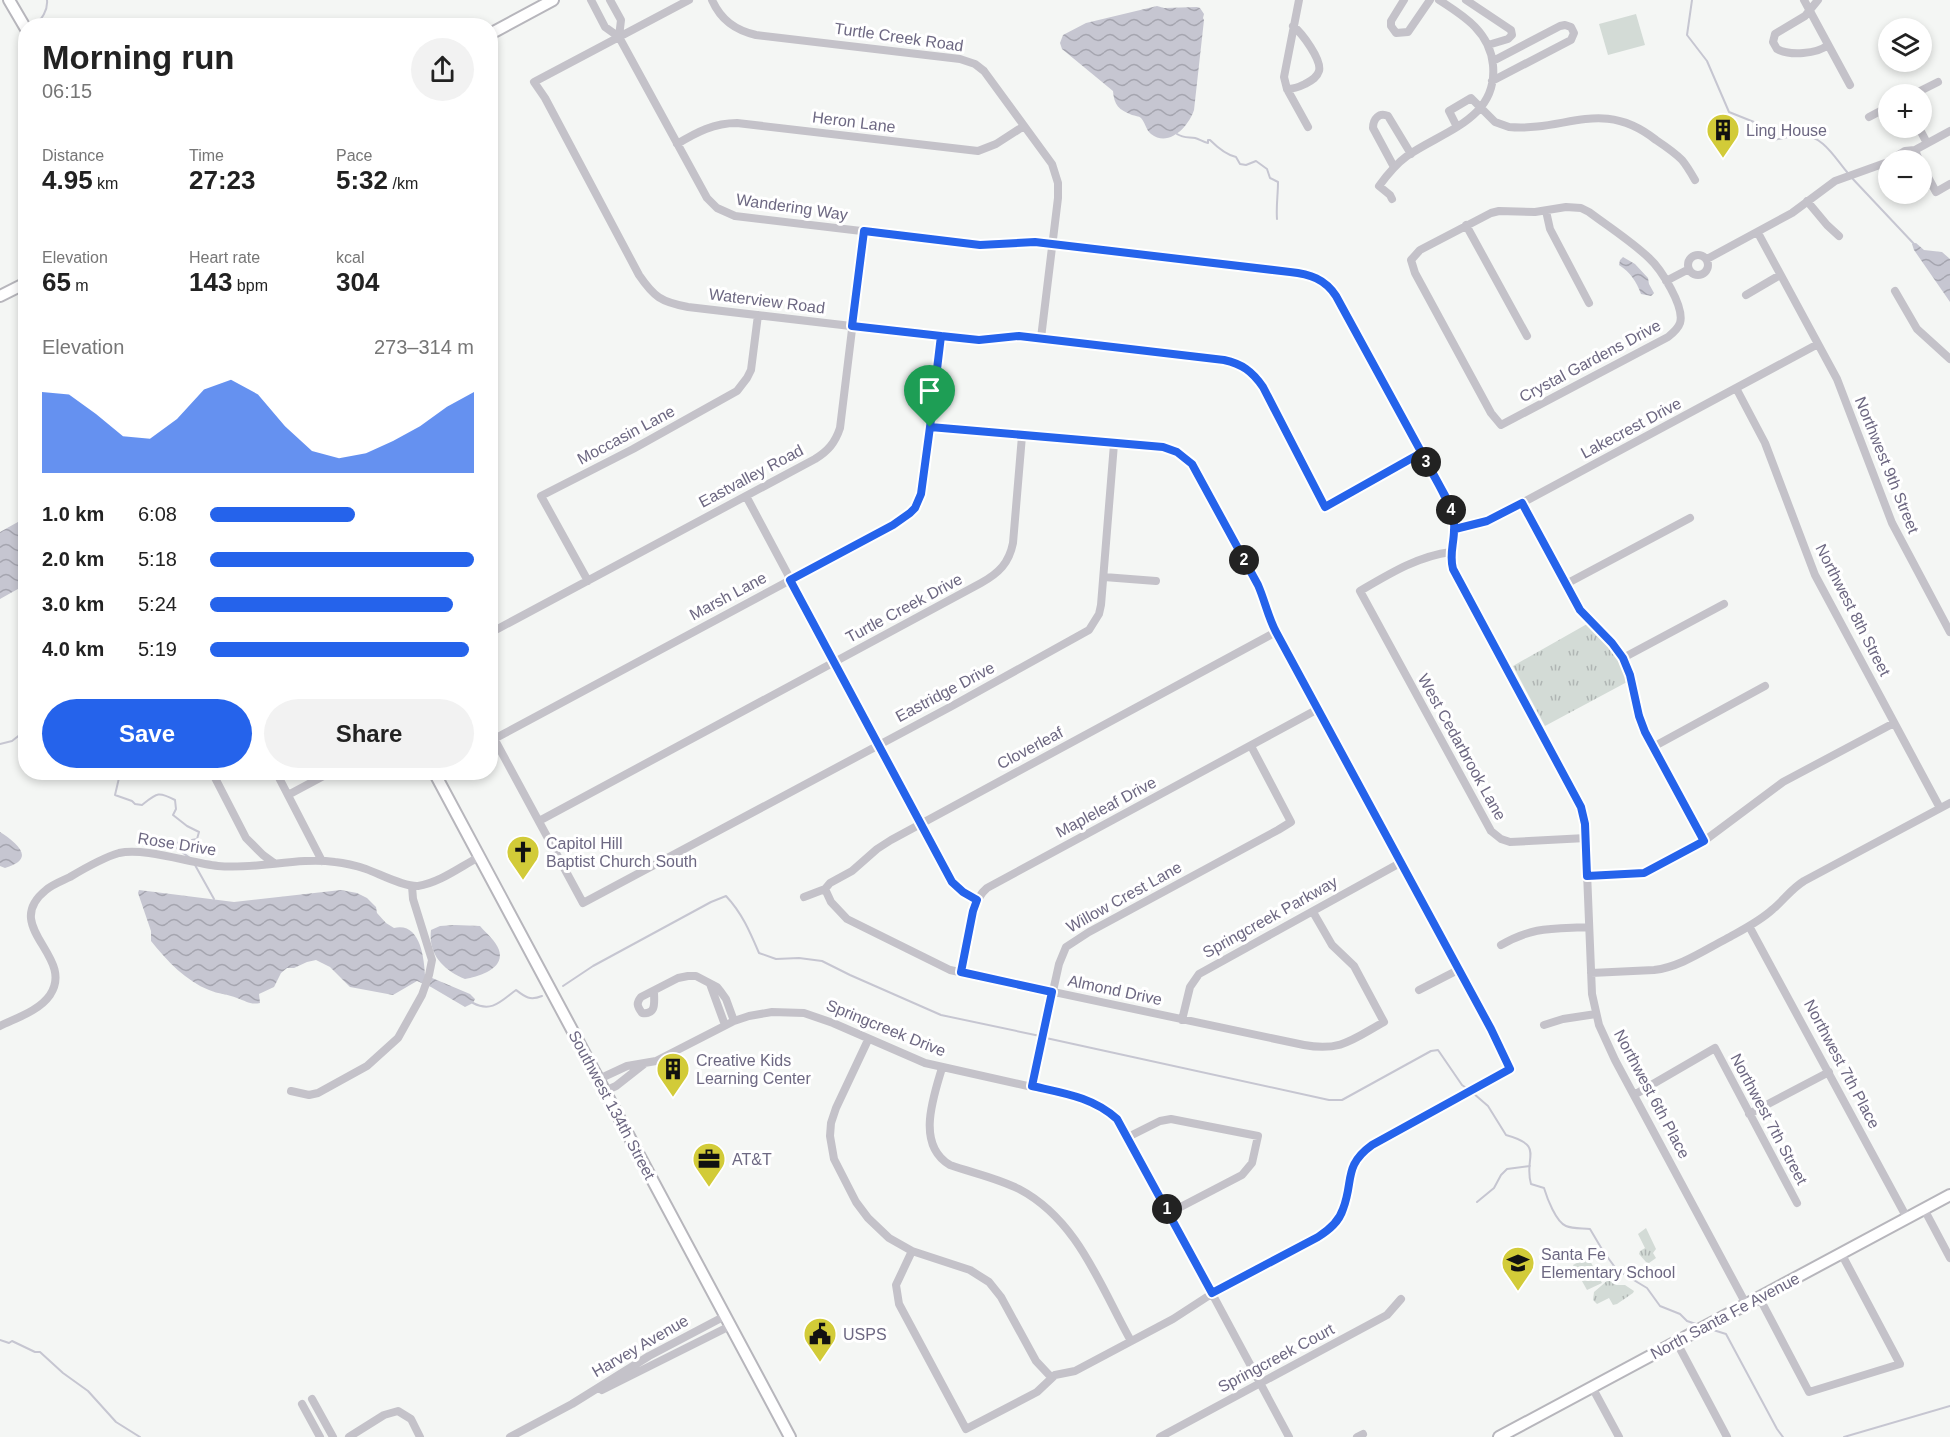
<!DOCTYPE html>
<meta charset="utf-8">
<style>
:root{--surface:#fff;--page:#f2f2f2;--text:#222;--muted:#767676;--accent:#2563eb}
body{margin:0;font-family:Arial,sans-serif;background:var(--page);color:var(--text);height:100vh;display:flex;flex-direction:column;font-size:22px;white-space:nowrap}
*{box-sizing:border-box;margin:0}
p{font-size:20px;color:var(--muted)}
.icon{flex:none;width:33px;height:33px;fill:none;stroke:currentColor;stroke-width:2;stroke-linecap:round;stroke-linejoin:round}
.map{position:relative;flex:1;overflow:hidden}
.drawer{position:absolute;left:18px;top:18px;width:480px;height:762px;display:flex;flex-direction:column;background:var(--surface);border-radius:24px;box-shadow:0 3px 9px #0003}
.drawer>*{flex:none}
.buttons{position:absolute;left:1878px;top:18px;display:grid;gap:12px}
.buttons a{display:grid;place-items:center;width:54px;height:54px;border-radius:50%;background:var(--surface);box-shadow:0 3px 9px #0003;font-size:30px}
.pin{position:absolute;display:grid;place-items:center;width:51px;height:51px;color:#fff;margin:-62px -26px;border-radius:50% 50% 50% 0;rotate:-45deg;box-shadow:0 0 6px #0007}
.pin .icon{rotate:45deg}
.km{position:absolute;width:30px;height:30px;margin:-15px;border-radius:50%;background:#222;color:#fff;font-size:16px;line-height:30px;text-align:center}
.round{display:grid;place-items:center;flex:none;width:63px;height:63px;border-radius:32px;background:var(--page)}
.summary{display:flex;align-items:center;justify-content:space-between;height:102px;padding:0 24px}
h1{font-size:33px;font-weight:700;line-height:45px}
.stats{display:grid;grid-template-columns:repeat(3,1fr);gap:9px;height:102px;padding:6px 24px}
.stats div{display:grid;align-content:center}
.stats b{font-size:26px;font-weight:700}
.stats small{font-size:16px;font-weight:400}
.stats p{font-size:16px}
.chart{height:168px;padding:12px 24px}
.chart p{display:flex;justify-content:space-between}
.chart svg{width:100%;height:108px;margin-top:6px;fill:var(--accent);opacity:.7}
.primary-button{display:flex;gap:12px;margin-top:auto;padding:12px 24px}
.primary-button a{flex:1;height:69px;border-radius:36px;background:var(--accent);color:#fff;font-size:24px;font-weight:700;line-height:69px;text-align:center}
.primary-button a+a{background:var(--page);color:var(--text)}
ul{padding:0 24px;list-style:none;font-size:20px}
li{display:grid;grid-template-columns:96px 72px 1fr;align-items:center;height:45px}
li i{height:15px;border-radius:8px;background:var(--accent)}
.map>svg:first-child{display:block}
</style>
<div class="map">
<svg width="1950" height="1437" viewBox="0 0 1950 1437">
<defs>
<pattern id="park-tufts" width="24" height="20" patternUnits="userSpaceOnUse" patternTransform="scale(1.5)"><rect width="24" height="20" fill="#d3dbd6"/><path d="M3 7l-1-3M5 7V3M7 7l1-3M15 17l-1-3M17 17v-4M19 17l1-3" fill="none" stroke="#afb5b3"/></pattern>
<pattern id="water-waves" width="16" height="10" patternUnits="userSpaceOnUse" patternTransform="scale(1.5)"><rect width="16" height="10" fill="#c6c6d1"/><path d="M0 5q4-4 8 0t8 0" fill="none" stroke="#a5a5af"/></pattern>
</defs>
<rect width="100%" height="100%" fill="#f4f6f4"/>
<!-- green -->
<path fill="#d3dbd6" d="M1636 14 1645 45 1608 55 1599 24Z
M1588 1257 1602 1283 1587 1290 1573 1265Z"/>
<!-- park -->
<path fill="url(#park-tufts)" d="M1587 624C1606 640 1622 658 1627 682L1545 726 1513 666Z
M1646 1228 1656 1249 1653 1253 1656 1258 1649 1263 1646 1262 1639 1254 1640 1251 1645 1248 1638 1234Z
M1608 1280 1616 1285H1625L1634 1291 1633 1293 1617 1304 1613 1305 1609 1298 1597 1304 1593 1300 1594 1292Z"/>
<!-- water -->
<path fill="url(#water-waves)" d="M1157 6 1164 8 1197 7 1200 8 1204 14 1203 18 1204 20 1194 110C1189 126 1169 148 1151 134 1146 130 1145 122 1141 118 1139 116 1135 116 1132 115 1119 110 1114 105 1113 91L1062 49 1060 43 1063 35 1086 23Z
M1916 243 1924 250 1942 252 1950 259V302L1914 250 1912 244Z
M1623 257 1635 264 1648 278 1649 284 1654 293 1651 296 1641 294C1636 281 1631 273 1619 265L1620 260Z
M25 518V585L0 599V532Z
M0 832C17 843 37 859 5 868L0 866Z
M139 890 234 902 341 890 357 893 367 898 376 907 377 913 386 923 394 928C420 922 424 957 425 975L470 994 475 999 473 1003 465 1007 431 987 417 981 393 995 350 987 330 967 316 960 307 962 294 968H287L281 973 274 987 259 994 260 1003C250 1005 246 1001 237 998 228 994 218 994 209 990 186 981 167 961 151 941V931L138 893Z
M455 925 480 926C486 933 496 941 499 950 505 969 479 976 465 979 444 970 428 955 431 930L440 926Z"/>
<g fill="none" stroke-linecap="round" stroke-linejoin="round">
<!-- stream -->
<path stroke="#c6c6d1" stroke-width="2" d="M1692 0 1687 35 1707 61 1729 112 1754 122 1772 140C1782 139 1791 136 1800 135 1822 134 1835 158 1847 172
M33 26C42 20 48 10 47 0
M26 34V42
M1177 134C1183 138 1188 137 1195 138 1199 139 1203 142 1208 143V140H1210C1216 146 1227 155 1236 157L1240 164 1246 165 1256 161 1267 169 1270 178 1278 182C1278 195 1276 206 1277 219
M1851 177 1915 245
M0 744 12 741 26 730
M26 763V768
M105 772 119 778 115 795 132 801 135 804 142 805C157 793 158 791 175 800L176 809 173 815 187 826 199 832 197 839 176 843 175 847 190 858
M195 865 214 899
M563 986 593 966 711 902 726 896C742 913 750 932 759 953L776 959 799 958 822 961 850 975 941 1015 1040 1036
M473 1003C492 1013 501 1001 516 990 525 997 530 1001 542 996
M1046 1038 1329 1100H1342L1431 1051 1438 1050 1462 1085 1469 1090
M1473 1093 1488 1106 1506 1135C1546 1146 1523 1157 1531 1184L1544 1188C1547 1198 1556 1222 1566 1226 1573 1229 1583 1228 1590 1229L1603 1251 1617 1270 1647 1288 1660 1306 1680 1314 1687 1321 1699 1325
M1477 1202 1494 1188 1501 1175 1507 1169 1530 1166
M1710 1329 1726 1334 1777 1429 1783 1437
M0 1340 9 1343 12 1341 35 1352H40L63 1373 88 1391 116 1422 140 1437
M1844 1437 1950 1406"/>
<!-- major casing -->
<g stroke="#b7b6bc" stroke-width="14">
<path id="major" d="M9 0 26 29
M490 34 553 0
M0 296 26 283
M434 772 790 1437
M1499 1437 1950 1195"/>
</g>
<!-- minor -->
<path stroke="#c4c2c9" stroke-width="8" d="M591 0 605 27 619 37 621 20 610 0
M689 0 534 82 545 98 639 275C654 297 661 302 688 307L971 340 1019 336 1232 362 1246 368 1263 387 1325 507 1421 453
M712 0C721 20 735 30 756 35L960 59 975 64 984 71 1052 164 1058 183V198L1041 338
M1299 0 1284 77 1287 89 1308 127
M1404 0 1391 21V26L1396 33 1408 32 1430 0
M1466 0 1511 30 1512 35 1508 39 1488 45
M1804 0 1850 85
M1818 0 1805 16 1775 34 1773 42 1777 49C1790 56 1817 54 1828 45
M619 37 707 198 717 208 735 216 980 245 1035 242 1290 271 1319 279 1333 291 1448 501C1452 510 1455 520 1454 530 1454 551 1447 556 1457 578L1580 807 1585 824 1592 994 1599 1025 1615 1060 1746 1304
M1492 81 1571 40 1574 33 1571 27 1565 25 1560 26 1493 61
M1287 89C1293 89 1299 87 1305 84 1310 81 1317 78 1319 71 1322 60 1302 33 1293 26
M1914 94 1938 82
M1869 117 1888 107
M1457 127 1449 111 1471 98 1495 122 1509 127C1566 132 1602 97 1656 140 1665 146 1675 153 1682 160 1687 166 1691 173 1695 180
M1919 128 1927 143
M677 144C697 132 714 123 737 123L978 151 996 144 1024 126
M1890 160 1905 151 1915 150 1910 158 1905 160
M1919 160 1915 150 1950 131
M1922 166 1936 192 1950 184
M1394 167 1373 128C1373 119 1379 112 1388 116L1411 154
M1392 199 1390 195 1379 186C1387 175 1396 164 1407 156 1443 131 1498 119 1493 65 1490 32 1464 16 1439 0
M1807 201 1827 225 1839 236
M1566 207 1581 208 1589 212C1609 227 1631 241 1649 258 1661 269 1685 307 1680 323 1678 329 1673 333 1668 337L1501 425 1491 413 1415 273 1411 260 1420 250 1491 213 1499 211 1535 212Z
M1546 211 1550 229 1589 303
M1466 225 1527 336
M1758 233 1837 379 1892 523 1950 632
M1688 265a10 10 0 1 1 20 0a10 10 0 1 1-20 0Z
M1707 259 1792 213 1835 181 1888 162
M1666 281 1689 269
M1895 291 1917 329 1950 359
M1746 295 1780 275
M1736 388 1765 443 1815 575 1940 808
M746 496 942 863 957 888 977 900
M1522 503 1580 610 1612 643 1623 658 1630 675 1639 716 1645 732 1704 841
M1455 529 1479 524 1494 518 1818 344
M1451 552C1418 556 1389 574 1360 591L1491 831 1501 839 1510 842 1586 838
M1104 577 1156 581
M588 581 541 496 633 449 737 391 747 378 751 370 758 315
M1566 584 1690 518
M490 633 815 459C828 451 835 443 840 428L864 231
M1623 658 1724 604
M490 731 583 903 952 706 1089 630 1099 614 1101 605 1114 444
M494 739 893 525C910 514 919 505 923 485L941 336
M1653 747 1765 686
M212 772 246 838 263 855 274 863
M276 772 322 861
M288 795 331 772
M539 821 981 583C999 573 1009 563 1013 543L1022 436
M1587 876 1640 874 1662 865 1704 841 1783 782 1894 723
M825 889 831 902 847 919 950 970 1304 1045C1341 1052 1353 1039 1384 1022L1354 966 1332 945 1313 912
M804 897 825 889 830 883 852 871 877 849 891 840 1276 632
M1749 926 1907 1218
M1501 945C1534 926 1553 929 1589 927
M961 972C966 949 968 903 987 888L1318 709
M1591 973 1654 970C1680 967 1703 951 1726 939 1742 930 1759 922 1773 909 1784 900 1791 889 1804 881L1950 803
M710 984 725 1025
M1419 990 1458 970
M654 991C654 1002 657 1015 642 1013 637 1006 636 1003 641 997L678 978 688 976H696L717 987 721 992 726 999 734 1021
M1182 1020 1190 987 1199 974 1400 863
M1544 1025 1563 1019 1596 1014
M0 1026C16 1018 39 1011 50 995 76 956 0 927 46 890 53 884 62 881 70 877 85 868 102 858 119 853 144 847 190 863 218 866 257 870 296 857 335 862 345 863 357 866 366 869 380 874 404 887 418 886 439 883 460 867 479 857
M868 1040 836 1108 831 1123 830 1136 834 1159 856 1202 868 1218 889 1238 912 1251 970 1270 989 1282 1001 1297 1036 1361 1051 1377
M942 1068C933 1098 916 1145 950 1165 973 1173 997 1178 1019 1189 1078 1220 1100 1286 1131 1341
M599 1079 627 1066 656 1061 734 1021 749 1016 772 1012 804 1013 833 1023 925 1063 1086 1099 1110 1112 1117 1119 1128 1137 1289 1437
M1032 1086 1059 964 1066 947 1089 932 1278 830 1291 822 1251 746
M291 1091 309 1095 318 1093 367 1066 398 1038 422 995 429 975 432 960 413 899 412 886
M605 1091 616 1086 644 1064
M1634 1095 1715 1048 1797 1203
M1749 1114 1829 1072
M1128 1137 1160 1121 1171 1119 1258 1136 1252 1163 1242 1175 1169 1213
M1924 1209 1950 1258
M912 1251 896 1285 899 1304 966 1429 1037 1392 1055 1375 1075 1371 1173 1319 1213 1293 1318 1237C1328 1230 1338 1222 1343 1210 1347 1199 1346 1188 1349 1177 1353 1159 1366 1148 1381 1139L1510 1069 1491 1029 1276 632C1268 617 1265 601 1258 585L1192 464 1181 454 1163 447 930 427
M1759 1297 1809 1392 1900 1364 1841 1253
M1676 1341 1727 1437
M1592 1387 1619 1437
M602 1390 730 1326
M312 1399 333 1437
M302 1404 320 1437
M349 1437 384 1415 398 1411 411 1419 420 1437
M510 1437 572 1404 649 1356 725 1316
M1160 1437 1387 1315 1401 1299
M1357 1437 1363 1434"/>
<!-- major -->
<use href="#major" stroke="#fff" stroke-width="10"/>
</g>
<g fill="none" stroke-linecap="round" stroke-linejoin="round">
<!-- route casing -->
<g stroke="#fff" stroke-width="12">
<path id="route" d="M930 427 921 494 915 508 910 513 893 525 790 580 952 882 963 892 977 900 973 911 961 972 1052 992 1032 1086C1063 1093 1093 1097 1117 1119L1212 1293 1318 1237C1329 1230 1339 1222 1343 1209 1354 1181 1343 1166 1372 1145L1510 1069 1491 1029 1276 632C1268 617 1265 601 1258 585L1192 464 1177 452 1163 447 930 427 941 336 979 340 1019 336 1224 360C1242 364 1252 371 1263 387L1325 507 1421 453C1434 477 1451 501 1455 529L1487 521 1522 503 1580 610 1612 643 1623 658 1630 675 1639 716 1645 732 1704 841 1644 873 1587 876 1585 824 1581 807 1453 569C1449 555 1454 544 1454 530 1455 520 1452 510 1448 501L1336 296C1325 279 1310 274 1290 272L1035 242 980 245 864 231 852 326 941 336 930 427"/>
</g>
<!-- route -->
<use href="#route" stroke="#2563eb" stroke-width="8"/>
</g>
<!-- icons -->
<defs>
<g id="building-pin" transform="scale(1.725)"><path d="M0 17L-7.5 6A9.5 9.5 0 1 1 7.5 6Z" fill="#d2cb38" stroke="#fff"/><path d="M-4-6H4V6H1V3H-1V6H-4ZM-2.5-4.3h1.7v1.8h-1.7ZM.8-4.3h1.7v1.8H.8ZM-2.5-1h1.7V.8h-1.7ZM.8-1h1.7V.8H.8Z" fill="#111"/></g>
<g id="church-pin" transform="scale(1.725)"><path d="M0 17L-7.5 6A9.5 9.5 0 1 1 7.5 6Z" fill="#d2cb38" stroke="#fff"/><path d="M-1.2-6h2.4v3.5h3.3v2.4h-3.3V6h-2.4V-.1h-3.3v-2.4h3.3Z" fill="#111"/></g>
<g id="office-pin" transform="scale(1.725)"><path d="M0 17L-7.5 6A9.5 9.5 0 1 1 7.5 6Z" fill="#d2cb38" stroke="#fff"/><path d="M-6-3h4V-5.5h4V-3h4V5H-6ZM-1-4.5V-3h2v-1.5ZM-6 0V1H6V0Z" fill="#111"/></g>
<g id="school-pin" transform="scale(1.725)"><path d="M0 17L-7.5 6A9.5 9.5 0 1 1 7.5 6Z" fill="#d2cb38" stroke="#fff"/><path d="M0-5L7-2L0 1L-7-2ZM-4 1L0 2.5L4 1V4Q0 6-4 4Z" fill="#111"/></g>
<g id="civic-pin" transform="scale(1.725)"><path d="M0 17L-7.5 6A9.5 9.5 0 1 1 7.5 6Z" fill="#d2cb38" stroke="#fff"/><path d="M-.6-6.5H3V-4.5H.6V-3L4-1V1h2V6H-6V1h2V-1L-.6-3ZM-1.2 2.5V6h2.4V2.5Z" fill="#111"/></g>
</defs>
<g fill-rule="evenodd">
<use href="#building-pin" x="1723" y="130"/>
<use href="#church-pin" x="523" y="852"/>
<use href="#building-pin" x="673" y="1069"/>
<use href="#office-pin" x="709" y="1159"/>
<use href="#school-pin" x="1518" y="1263"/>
<use href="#civic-pin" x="820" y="1334"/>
</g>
<g text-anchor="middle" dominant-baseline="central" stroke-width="6" stroke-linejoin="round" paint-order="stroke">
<!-- street labels -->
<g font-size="16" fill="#6d6882" stroke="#fff">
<text transform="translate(899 37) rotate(8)">Turtle Creek Road</text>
<text transform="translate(854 122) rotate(7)">Heron Lane</text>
<text transform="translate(792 207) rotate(8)">Wandering Way</text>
<text transform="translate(767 301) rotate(7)">Waterview Road</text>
<text transform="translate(1590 361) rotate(-28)">Crystal Gardens Drive</text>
<text transform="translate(1631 428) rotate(-28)">Lakecrest Drive</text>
<text transform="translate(626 435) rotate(-28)">Moccasin Lane</text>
<text transform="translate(1887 465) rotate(68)">Northwest 9th Street</text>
<text transform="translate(751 476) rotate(-28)">Eastvalley Road</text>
<text transform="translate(728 596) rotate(-28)">Marsh Lane</text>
<text transform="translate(904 608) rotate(-28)">Turtle Creek Drive</text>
<text transform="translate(1853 610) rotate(63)">Northwest 8th Street</text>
<text transform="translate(945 692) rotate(-28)">Eastridge Drive</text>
<text transform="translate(1462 747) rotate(61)">West Cedarbrook Lane</text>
<text transform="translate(1030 748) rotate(-28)">Cloverleaf</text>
<text transform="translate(1106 807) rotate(-28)">Mapleleaf Drive</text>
<text transform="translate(177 844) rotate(9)">Rose Drive</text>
<text transform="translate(1124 897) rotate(-29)">Willow Crest Lane</text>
<text transform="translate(1270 917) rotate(-29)">Springcreek Parkway</text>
<text transform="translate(1115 990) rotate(12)">Almond Drive</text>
<text transform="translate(886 1028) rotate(22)">Springcreek Drive</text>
<text transform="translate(1842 1064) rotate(62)">Northwest 7th Place</text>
<text transform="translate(1652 1094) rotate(62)">Northwest 6th Place</text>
<text transform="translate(612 1105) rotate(62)">Southwest 134th Street</text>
<text transform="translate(1769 1119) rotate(62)">Northwest 7th Street</text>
<text transform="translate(1725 1316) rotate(-28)">North Santa Fe Avenue</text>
<text transform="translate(640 1346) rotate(-30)">Harvey Avenue</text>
<text transform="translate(1276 1358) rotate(-28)">Springcreek Court</text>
</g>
<!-- poi labels -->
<g font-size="16" fill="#6d6882" stroke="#fff" text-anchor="start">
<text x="1746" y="130">Ling House</text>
<text x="546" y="843">Capitol Hill<tspan x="546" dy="18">Baptist Church South</tspan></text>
<text x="696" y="1060">Creative Kids<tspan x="696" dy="18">Learning Center</tspan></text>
<text x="732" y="1159">AT&amp;T</text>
<text x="1541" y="1254">Santa Fe<tspan x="1541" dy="18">Elementary School</tspan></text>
<text x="843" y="1334">USPS</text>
</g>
</g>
</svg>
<div class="buttons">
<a><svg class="icon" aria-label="layers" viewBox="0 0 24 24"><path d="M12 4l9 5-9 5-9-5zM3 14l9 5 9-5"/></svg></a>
<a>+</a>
<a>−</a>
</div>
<div class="pin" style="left:930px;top:427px;background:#1e9e55"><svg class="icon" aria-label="arrive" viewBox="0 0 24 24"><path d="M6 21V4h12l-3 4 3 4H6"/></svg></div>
<b class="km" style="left:1167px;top:1209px">1</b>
<b class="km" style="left:1244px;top:560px">2</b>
<b class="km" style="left:1426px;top:462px">3</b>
<b class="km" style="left:1451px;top:510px">4</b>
<section class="drawer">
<div class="summary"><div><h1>Morning run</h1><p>06:15</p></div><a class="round"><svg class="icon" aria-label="share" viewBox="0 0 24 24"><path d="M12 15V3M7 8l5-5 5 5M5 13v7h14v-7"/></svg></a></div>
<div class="stats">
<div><p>Distance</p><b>4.95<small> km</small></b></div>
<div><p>Time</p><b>27:23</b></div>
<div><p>Pace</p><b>5:32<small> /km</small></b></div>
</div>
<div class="stats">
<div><p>Elevation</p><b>65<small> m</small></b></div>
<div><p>Heart rate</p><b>143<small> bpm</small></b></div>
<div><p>kcal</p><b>304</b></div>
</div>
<div class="chart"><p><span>Elevation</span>273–314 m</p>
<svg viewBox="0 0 160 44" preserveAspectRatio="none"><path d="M0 44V11L10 12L20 20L30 29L40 30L50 22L60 10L70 6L80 12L90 25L100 35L110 38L120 36L130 31L140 25L150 17L160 11V44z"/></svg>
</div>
<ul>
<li><b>1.0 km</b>6:08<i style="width:55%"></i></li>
<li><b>2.0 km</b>5:18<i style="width:100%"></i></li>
<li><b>3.0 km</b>5:24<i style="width:92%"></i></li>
<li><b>4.0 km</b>5:19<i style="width:98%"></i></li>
</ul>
<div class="primary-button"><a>Save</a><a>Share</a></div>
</section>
</div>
